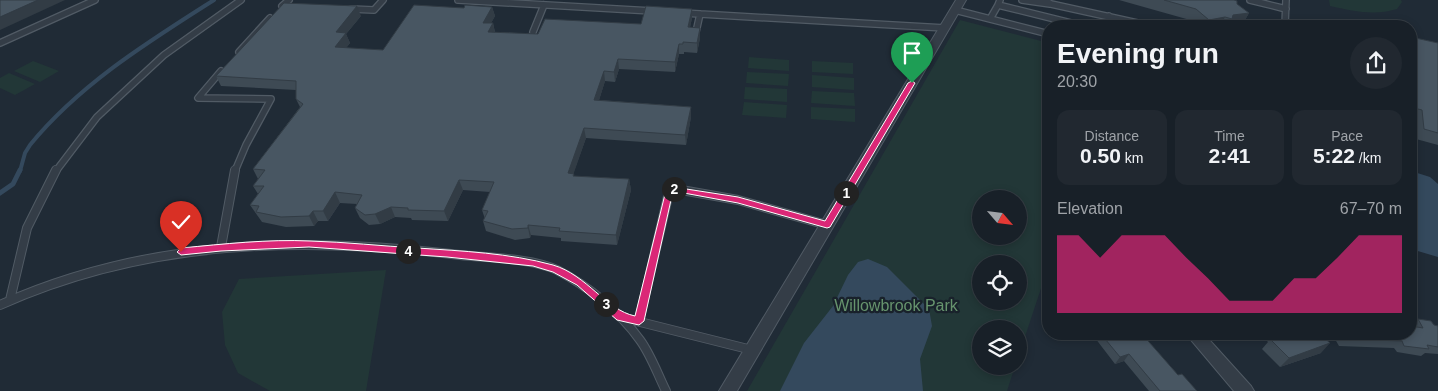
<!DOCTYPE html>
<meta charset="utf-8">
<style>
:root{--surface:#182028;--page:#212830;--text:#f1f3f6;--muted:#9fa3a8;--line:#363e45;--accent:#db2777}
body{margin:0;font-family:Arial,sans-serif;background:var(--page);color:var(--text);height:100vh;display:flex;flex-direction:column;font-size:19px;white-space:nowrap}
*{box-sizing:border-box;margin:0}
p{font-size:16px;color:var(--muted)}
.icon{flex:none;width:28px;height:28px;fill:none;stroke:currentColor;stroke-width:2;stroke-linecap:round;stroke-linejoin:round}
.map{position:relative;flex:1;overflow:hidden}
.panel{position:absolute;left:1042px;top:20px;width:375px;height:320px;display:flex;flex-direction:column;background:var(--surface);border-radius:20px;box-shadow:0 2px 8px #0003,0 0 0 1px var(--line)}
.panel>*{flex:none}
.needle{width:32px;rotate:118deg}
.controls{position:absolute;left:972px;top:190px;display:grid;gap:10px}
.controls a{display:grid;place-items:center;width:55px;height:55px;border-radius:50%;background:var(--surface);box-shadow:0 2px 8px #0003,0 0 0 1px var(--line);font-size:25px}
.pin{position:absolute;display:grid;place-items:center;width:42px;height:42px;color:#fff;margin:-51px -21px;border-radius:50% 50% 50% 0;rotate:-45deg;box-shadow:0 0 5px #0007}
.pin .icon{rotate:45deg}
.km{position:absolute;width:25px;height:25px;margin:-12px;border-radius:50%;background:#222;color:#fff;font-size:14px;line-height:25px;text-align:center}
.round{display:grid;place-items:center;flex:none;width:52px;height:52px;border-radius:26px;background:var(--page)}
.headline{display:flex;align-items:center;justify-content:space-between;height:85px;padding:0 15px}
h1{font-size:28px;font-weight:700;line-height:38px}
.stats{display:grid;grid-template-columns:repeat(3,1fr);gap:8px;height:85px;padding:5px 15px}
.stats div{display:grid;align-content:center;border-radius:12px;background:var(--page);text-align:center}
.stats b{font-size:21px;font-weight:700}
.stats small{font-size:14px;font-weight:400}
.stats p{font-size:14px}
.chart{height:140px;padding:10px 15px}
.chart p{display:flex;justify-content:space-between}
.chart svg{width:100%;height:90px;margin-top:5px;fill:var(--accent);opacity:.7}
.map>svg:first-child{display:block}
</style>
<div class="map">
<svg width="1438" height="391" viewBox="0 0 1438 391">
<rect width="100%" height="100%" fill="#202b36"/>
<!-- green -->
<path fill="#223737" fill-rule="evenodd" d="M1329 0H1401L1402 2 1397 9C1374 16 1353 11 1330 6Z
M960 20 1049 43V264L1019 355V329H981V366H1015L1007 391H747ZM981 199H1019V236H981ZM981 264H1019V301H981Z
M749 57 789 60V71L748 68Z
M33 61 59 71 40 82 14 71Z
M812 61 853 63V74L812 72Z
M747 72 789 74 788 86 746 83Z
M9 73 35 84 15 95 0 88V78Z
M812 75 854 78V90L812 87Z
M745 87 787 89V102L744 99Z
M812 91 854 93 855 106 811 103Z
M744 102 787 105 786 118 742 115Z
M811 107 855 109V122L811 119Z
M386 270 366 391H270L238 373 225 345 222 312 239 279Z"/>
<!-- water -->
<path fill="#34495d" d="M1411 171 1430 177 1438 184V257L1411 249Z
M868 259 887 267 929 309 932 326 920 359 923 391H780L804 343 833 306 848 275 858 262Z"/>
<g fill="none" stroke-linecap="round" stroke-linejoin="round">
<!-- stream-far1 -->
<path stroke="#34495d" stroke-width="4" d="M20 171 25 153 30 145C80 84 148 42 214 0"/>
<!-- stream -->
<path stroke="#34495d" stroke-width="5" d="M0 193 13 184 20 170"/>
<!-- service-far1 casing -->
<g stroke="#515b65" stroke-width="8">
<path id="service-far1" d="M458 0 652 11
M1000 0 998 5 1083 26
M1022 0 1050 4
M1045 0 1051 4 1151 26
M1250 0 1286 9
M282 6 289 0
M351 9 374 10 383 0
M955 10 1049 34
M683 13 945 28
M990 19 998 5
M1106 26 1109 16
M1285 26 1286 0
M533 32 544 5
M696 32 700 14
M0 43 95 0
M239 52 270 18
M221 71 198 98 271 99 246 145 235 171
M56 171 97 117 164 55 241 0"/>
</g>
<!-- service casing -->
<g stroke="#515b65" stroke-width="10">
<path id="service" d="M221 247 235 170
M10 300 27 228 56 170
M0 305C147 239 303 236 460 255 489 258 531 258 557 270 588 286 620 312 640 340 651 355 658 375 666 391
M620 317 752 350
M639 321 670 188 738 200 827 225"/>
</g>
<!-- minor casing -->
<g stroke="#515b65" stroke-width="2">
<path id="minor" d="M956 0H966L737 391H719Z
M1186 334H1204L1251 386 1254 391H1234Z"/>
</g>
<!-- service-far1 -->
<use href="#service-far1" stroke="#343d47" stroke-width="5.5"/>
<!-- service -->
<use href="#service" stroke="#343d47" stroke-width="8"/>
<!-- minor -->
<use href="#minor" fill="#343d47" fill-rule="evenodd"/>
</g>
<!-- wall -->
<path fill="#3e4a54" d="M1119 0H1234L1237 4 1249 13 1242 25 1232 26H1197L1190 20Z
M492 7 495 16 491 23H493L495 32 538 34 641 24 692 18 690 27 700 38 697 53 684 52V54H679L675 72 619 69 615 82 605 81 599 100 691 107V117L686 145 586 138 573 174 574 176 629 179 631 190 617 245 561 241V238L531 235 530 238 515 240 486 231 483 221 485 219 482 210 490 192 463 190 448 221 412 220 411 218 395 217 380 224 369 225 360 218 355 208 357 204 340 203 328 221H318L314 226 286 227 262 222 250 205 258 194 253 186 258 179 253 169 300 107 296 99V90L221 86 216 76 361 16 346 34 350 43 346 48 383 50Z
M1411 37 1438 43V145L1416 139 1414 120 1411 119Z
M1418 319 1438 326V354L1425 353 1421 356 1397 352 1394 348 1339 346 1332 334H1411V326Z
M1076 334H1142L1178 375 1197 391H1149L1124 361 1115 364 1092 334 1080 338Z
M1260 334H1320L1321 353 1280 367 1262 349 1268 342Z"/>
<!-- shaded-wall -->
<path fill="#323c45" d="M38 0H65L0 30V17Z
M357 6 361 16 346 34 350 43 339 57 335 47 336 32Z
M492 7 495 16 486 32 483 23Z
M692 9V18L688 37V27Z
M1249 13 1242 25 1228 26 1233 15Z
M1225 17 1220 26H1206L1209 20Z
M493 23 495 33 488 32Z
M700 28V38L697 53V43Z
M679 44V54L675 72V62Z
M618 59 619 69 615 82 614 72Z
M604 71 605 81 596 110 594 100Z
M691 107V117L686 145 685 135Z
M584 128 586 138 570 184 568 173Z
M629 179 631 190 617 245 616 235Z
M459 180 463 190 448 221 444 211Z
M335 192 340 203 328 221 323 211Z
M391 207 395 217 380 224 375 214Z
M313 211 318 221 314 226 309 216Z
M528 225 531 235 530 238 528 228Z
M1082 334H1092L1080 338Z
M1330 343 1321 353 1280 367 1289 358Z
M1129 354 1124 361 1115 364 1120 357Z"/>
<!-- building -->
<path fill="#485662" stroke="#323c45" d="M0 0H38L0 17Z
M1164 0H1234L1237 1V4L1249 13 1233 15 1232 19 1225 17 1209 20 1196 9Z
M284 3 357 6 336 32 346 33 335 47 383 50 414 5 464 8 465 5 492 7 483 23H493L488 32 538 34 545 19 641 24 646 6 692 9 688 27 700 28 697 43 683 42V44H679L675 62 618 59 614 72 604 71 594 100 691 107 685 135 584 128 568 173 574 174 573 176 629 179 616 235 559 231 560 228 528 225V228L512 229 483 221 488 211 482 210 494 182 459 180 444 211 408 210V208L391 207 375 214 365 215 355 208 362 195 335 192 323 211H313L309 216 281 217 256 212 259 206 250 205 264 186H253L265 170 253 169 303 104 296 99V81L216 76Z
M1411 37 1438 43V133L1424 129 1422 110 1414 108 1411 92Z
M1418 319 1431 321 1434 325 1438 326V347L1427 345 1429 349 1404 346 1402 341 1346 339 1342 334H1411V326L1423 328Z
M1101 334H1142L1178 375 1182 374 1197 391H1160L1129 354 1120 357Z
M1278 334H1320L1330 343 1289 358 1271 340 1281 336Z"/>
<!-- route -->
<path fill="#db2777" stroke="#fff" d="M912 81 915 83 830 227 827 228 738 203 673 191 644 321 639 325 617 320 577 285 553 272 533 266 447 257 309 247 221 251 181 255 177 252 181 248C224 244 268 239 310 241 346 242 381 246 417 248 462 251 509 253 553 265 587 275 606 310 635 316L667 186 738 197 825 221 908 83Z"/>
<g text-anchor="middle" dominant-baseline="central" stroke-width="4.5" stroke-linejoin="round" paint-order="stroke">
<!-- park labels -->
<g font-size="16" fill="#66936d" stroke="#19222b">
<text x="896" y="305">Willowbrook Park</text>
</g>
</g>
</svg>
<div class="controls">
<a><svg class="needle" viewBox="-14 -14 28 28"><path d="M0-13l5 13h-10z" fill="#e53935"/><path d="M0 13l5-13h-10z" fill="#9fa3a8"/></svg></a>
<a><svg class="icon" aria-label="locate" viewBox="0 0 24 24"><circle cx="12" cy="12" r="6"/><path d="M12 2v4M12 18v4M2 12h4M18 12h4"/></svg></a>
<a><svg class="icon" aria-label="layers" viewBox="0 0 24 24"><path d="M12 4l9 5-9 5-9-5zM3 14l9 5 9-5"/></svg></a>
</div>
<div class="pin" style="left:912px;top:83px;background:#1e9e55"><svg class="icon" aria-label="arrive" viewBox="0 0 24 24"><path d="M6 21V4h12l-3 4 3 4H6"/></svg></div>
<div class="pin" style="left:181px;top:252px;background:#d93025"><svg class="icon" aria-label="check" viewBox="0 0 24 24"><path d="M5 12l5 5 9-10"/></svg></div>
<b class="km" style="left:846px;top:193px">1</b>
<b class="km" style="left:674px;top:189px">2</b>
<b class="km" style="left:606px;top:304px">3</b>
<b class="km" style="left:408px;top:251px">4</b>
<section class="panel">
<div class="headline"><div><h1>Evening run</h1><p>20:30</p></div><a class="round"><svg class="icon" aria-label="share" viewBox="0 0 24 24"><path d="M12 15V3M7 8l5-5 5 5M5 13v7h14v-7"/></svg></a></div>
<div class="stats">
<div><p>Distance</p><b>0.50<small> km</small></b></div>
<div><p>Time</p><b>2:41</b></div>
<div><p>Pace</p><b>5:22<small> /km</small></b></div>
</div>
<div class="chart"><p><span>Elevation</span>67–70 m</p>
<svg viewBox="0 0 160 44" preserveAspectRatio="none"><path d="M0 44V6L10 6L20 17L30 6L40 6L50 6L60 17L70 27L80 38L90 38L100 38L110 27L120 27L130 17L140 6L150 6L160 6V44z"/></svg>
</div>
</section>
</div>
